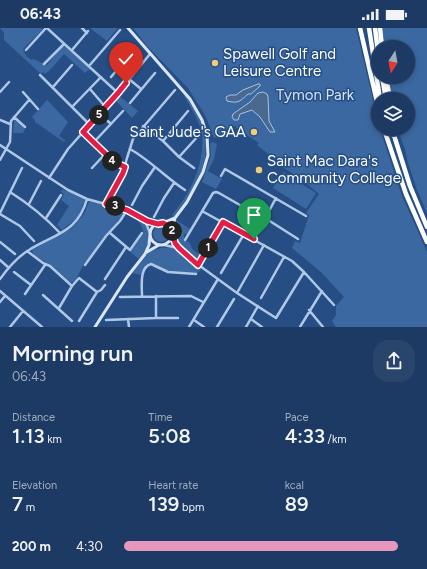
<!DOCTYPE html>
<style>
:root{--surface:#1c3a63;--page:#29456c;--text:#f1f3f6;--muted:#a0adbe;--line:#3a5478;--accent:#e797bd}
body{margin:0;font-family:Figtree,sans-serif;background:var(--page);color:var(--text);height:100vh;display:flex;flex-direction:column;font-size:15px;white-space:nowrap}
*{box-sizing:border-box;margin:0}
p{font-size:13px;color:var(--muted)}
.icon{flex:none;width:22px;height:22px;fill:none;stroke:currentColor;stroke-width:2;stroke-linecap:round;stroke-linejoin:round}
.map{position:relative;height:299px;overflow:hidden}
.details{display:flex;flex-direction:column;background:var(--surface);flex:1}
.details>*{flex:none}
.needle{width:26px;rotate:191deg}
.fabs{position:absolute;left:371px;top:12px;display:grid;gap:8px}
.fabs a{display:grid;place-items:center;width:44px;height:44px;border-radius:50%;background:var(--surface);box-shadow:0 2px 6px #0003,0 0 0 1px var(--line);font-size:20px}
.pin{position:absolute;display:grid;place-items:center;width:34px;height:34px;color:#fff;margin:-41px -17px;border-radius:50% 50% 50% 0;rotate:-45deg;box-shadow:0 0 4px #0007}
.pin .icon{rotate:45deg}
.km{position:absolute;width:20px;height:20px;margin:-10px;border-radius:50%;background:#222;color:#fff;font-size:11px;line-height:20px;text-align:center}
.round{display:grid;place-items:center;flex:none;width:42px;height:42px;border-radius:16px;background:var(--page)}
.head{display:flex;align-items:center;justify-content:space-between;height:68px;padding:0 12px}
h1{font-size:22px;font-weight:600;line-height:30px}
.stats{display:grid;grid-template-columns:repeat(3,1fr);gap:6px;height:68px;padding:4px 12px}
.stats div{display:grid;align-content:center}
.stats b{font-size:20px;font-weight:600}
.stats small{font-size:11px;font-weight:400}
.stats p{font-size:11px}
ul{padding:0 12px;list-style:none;font-size:13px}
li{display:grid;grid-template-columns:64px 48px 1fr;align-items:center;height:30px}
li i{height:10px;border-radius:5px;background:var(--accent)}
.status{display:flex;justify-content:space-between;align-items:center;height:28px;padding:0 20px;background:var(--surface);direction:ltr}
.status svg{height:11px;fill:currentColor}
.map>svg:first-child{display:block}
</style>
<div class="status"><b>06:43</b><svg viewBox="0 0 49 12"><path d="M0 12V9h3v3zM5 12V6h3v6zM10 12V3h3v9zM15 12V0h3v12zM26 1h20v11H26zM47 4h2v5h-2z"/></svg></div>
<div class="map">
<svg width="427" height="299" viewBox="0 0 427 299">
<rect width="100%" height="100%" fill="#264e84"/>
<!-- green -->
<path fill="#3b68a1" d="M0 0H42V2L23 21 26 28 32 32 33 31 47 37 62 19H66L90 41 85 45 64 26 49 43 45 46 43 44 41 46 4 12V5Z
M90 0H118L107 13Z
M133 0H356L378 93V101H380L402 168 427 224V299H336L332 293 336 287V278L344 269 321 244 292 220 295 213 300 215 309 187 306 185 319 166 301 151 273 133 271 128 257 117 259 115 236 100V98L230 99 217 110 216 109 214 110 206 89 188 60 147 18Z
M382 0H427V185L417 162 408 135 405 121 401 111 398 101H408V71H392L389 49H408V19H387L388 16 384 13H382Z
M185 67C221 109 206 150 174 188L172 187C190 166 205 136 202 107 200 94 191 79 184 68Z
M119 68 138 83 132 90 116 73Z
M47 72 68 94 59 108 65 112 64 114 35 94V92L32 89Z
M15 92 25 101 23 105H13L14 93Z
M213 114 217 116 214 131 208 143 222 151 216 161 202 154 211 127 210 116Z
M283 144 316 165 306 181 273 160Z
M62 161 84 171 85 173 78 189 62 202 57 197 69 178 61 172 64 166 61 164Z
M90 173 123 182V186L112 201 104 208 86 234H85L75 253 72 254H70L51 237 35 228 32 223 33 221 72 200 84 186 89 174Z
M129 184C142 190 152 202 148 217 146 222 142 227 139 231L130 224 144 205C141 195 137 190 127 185Z
M176 192 190 201 187 206H184V212L189 214 193 222 201 227 198 232 196 233C179 219 171 216 176 192Z
M153 206a8 8 0 1 1 16 0a8 8 0 1 1-16 0Z
M171 219 177 221 201 242 197 245 168 243 150 235 146 237 141 247 133 245C147 226 146 221 171 219Z"/>
<!-- water -->
<path fill="#4b688e" stroke="#a4c3e8" d="M258 56H260V58L251 66H248C240 73 239 76 227 73L226 69 230 67H236L243 62Z
M263 64 267 66 268 69 269 93 275 104H270L260 89 252 82 240 86 238 92H234L232 89 233 86 250 74 258 65Z"/>
<g fill="none" stroke-linecap="round" stroke-linejoin="round">
<!-- street -->
<path stroke="#b0c8e8" stroke-width="2.5" d="M47 0 118 65
M82 0 87 5
M26 22 46 0
M72 22 88 3
M129 29 139 39
M44 36 64 16
M89 38 120 2
M40 47 88 95
M111 49 135 20
M129 51 141 61
M53 59 72 37
M90 61 102 75
M0 64 9 54
M23 64 38 81
M130 75 155 45
M72 79 101 49
M100 86 111 96
M14 89 25 99
M0 92 10 96
M143 98 163 113 179 129 194 140
M83 104 114 134 125 139
M95 113 123 83
M163 113 188 83
M0 117 68 162 87 171 127 182 147 193 158 196
M130 121C150 132 166 150 185 162
M179 129 199 107
M0 132 10 114 11 93 29 72
M92 140 105 126
M221 148 225 141 306 188
M49 150 68 121 118 65 150 26
M10 164C29 176 45 189 60 205
M29 176 41 153
M106 176 123 145 127 130 133 111 175 62
M132 177 142 158 155 139
M202 183 292 233 304 244 334 277
M0 185 22 140
M0 186 20 198 34 213
M154 189 164 170 174 155
M46 190 61 167
M265 190 298 211
M145 193 150 205
M110 205 130 222 142 205
M172 206 175 215 179 220 200 238 237 265 276 290 304 244
M254 211 276 170
M185 212 213 165 216 164 219 165 252 184
M0 214 15 226
M164 217 178 220
M27 223 43 235 50 238 72 258 59 280
M0 232 9 240
M85 237 106 208 120 193 127 182
M198 237 223 194
M14 244 31 257
M221 245 244 206
M0 251C8 240 17 229 29 222 55 206 78 204 87 171
M105 251 126 219
M72 258 79 250 97 264 79 293
M0 263 42 299
M97 264 101 262 105 257
M237 265 264 217
M25 266 45 237
M43 267 72 293
M142 268C142 259 139 239 151 236L168 244 196 246
M156 268V290
M120 269 191 268 203 274
M261 270 284 229
M0 274 5 268
M309 282 323 299
M128 291 129 299
M251 291 262 299
M106 292 156 290H178
M194 292 204 299
M10 299 23 283
M189 299 218 251
M217 299 234 271
M246 299 258 278
M300 299 322 263"/>
<!-- secondary -->
<path stroke="#dae6f7" stroke-width="3" d="M128 0 190 71 202 92 207 107 208 127 203 144 187 174 175 190 172 203
M150 206a11 11 0 1 1 22 0a11 11 0 1 1-22 0Z
M163 195 175 190
M147 224 159 217
M95 299 127 249 145 226 149 217 150 207"/>
<!-- highway -->
<path stroke="#fff" stroke-width="4.5" d="M360 0 378 78
M369 0 380 71
M375 0 378 24
M380 0 382 19
M382 49 386 71
M386 49 390 71
M384 101 406 166 427 214
M392 101 410 158 427 199"/>
</g>
<g fill="none" stroke-linecap="round" stroke-linejoin="round">
<!-- route casing -->
<g stroke="#fff" stroke-width="8">
<path id="route" d="M126 55 118 65 83 104 114 134 125 139 123 145 106 176 127 182 147 193 158 196 163 195 168 198 172 203 175 215 179 220 198 237 223 194 254 211"/>
</g>
<!-- route -->
<use href="#route" stroke="#e11d48" stroke-width="5"/>
</g>
<!-- markers -->
<g fill="#f1ce75" stroke="#264e84" stroke-width="1.5">
<circle cx="215" cy="35" r="4"/>
<circle cx="254" cy="104" r="4"/>
<circle cx="259" cy="142" r="4"/>
</g>
<g text-anchor="middle" dominant-baseline="central" stroke-width="3" stroke-linejoin="round" paint-order="stroke">
<!-- poi labels -->
<g font-size="15" fill="#fff" stroke="#264e84" text-anchor="start">
<text x="223" y="26">Spawell Golf and<tspan x="223" dy="17">Leisure Centre</tspan></text>
<text x="246" y="104" text-anchor="end">Saint Jude's GAA</text>
<text x="267" y="133">Saint Mac Dara's<tspan x="267" dy="17">Community College</tspan></text>
</g>
<!-- park labels -->
<g font-size="15" fill="#d4e3f6" stroke="#264e84">
<text x="315" y="67">Tymon Park</text>
</g>
</g>
</svg>
<div class="fabs">
<a><svg class="needle" viewBox="-14 -14 28 28"><path d="M0-13l5 13h-10z" fill="#e53935"/><path d="M0 13l5-13h-10z" fill="#a0adbe"/></svg></a>
<a><svg class="icon" aria-label="layers" viewBox="0 0 24 24"><path d="M12 4l9 5-9 5-9-5zM3 14l9 5 9-5"/></svg></a>
</div>
<div class="pin" style="left:254px;top:211px;background:#1e9e55"><svg class="icon" aria-label="arrive" viewBox="0 0 24 24"><path d="M6 21V4h12l-3 4 3 4H6"/></svg></div>
<div class="pin" style="left:126px;top:55px;background:#d93025"><svg class="icon" aria-label="check" viewBox="0 0 24 24"><path d="M5 12l5 5 9-10"/></svg></div>
<b class="km" style="left:208px;top:220px">1</b>
<b class="km" style="left:172px;top:203px">2</b>
<b class="km" style="left:115px;top:178px">3</b>
<b class="km" style="left:112px;top:133px">4</b>
<b class="km" style="left:99px;top:87px">5</b>
</div>
<section class="details">
<div class="head"><div><h1>Morning run</h1><p>06:43</p></div><a class="round"><svg class="icon" aria-label="share" viewBox="0 0 24 24"><path d="M12 15V3M7 8l5-5 5 5M5 13v7h14v-7"/></svg></a></div>
<div class="stats">
<div><p>Distance</p><b>1.13<small> km</small></b></div>
<div><p>Time</p><b>5:08</b></div>
<div><p>Pace</p><b>4:33<small> /km</small></b></div>
</div>
<div class="stats">
<div><p>Elevation</p><b>7<small> m</small></b></div>
<div><p>Heart rate</p><b>139<small> bpm</small></b></div>
<div><p>kcal</p><b>89</b></div>
</div>
<ul>
<li><b>200 m</b>4:30<i style="width:94%"></i></li>
</ul>
</section>
